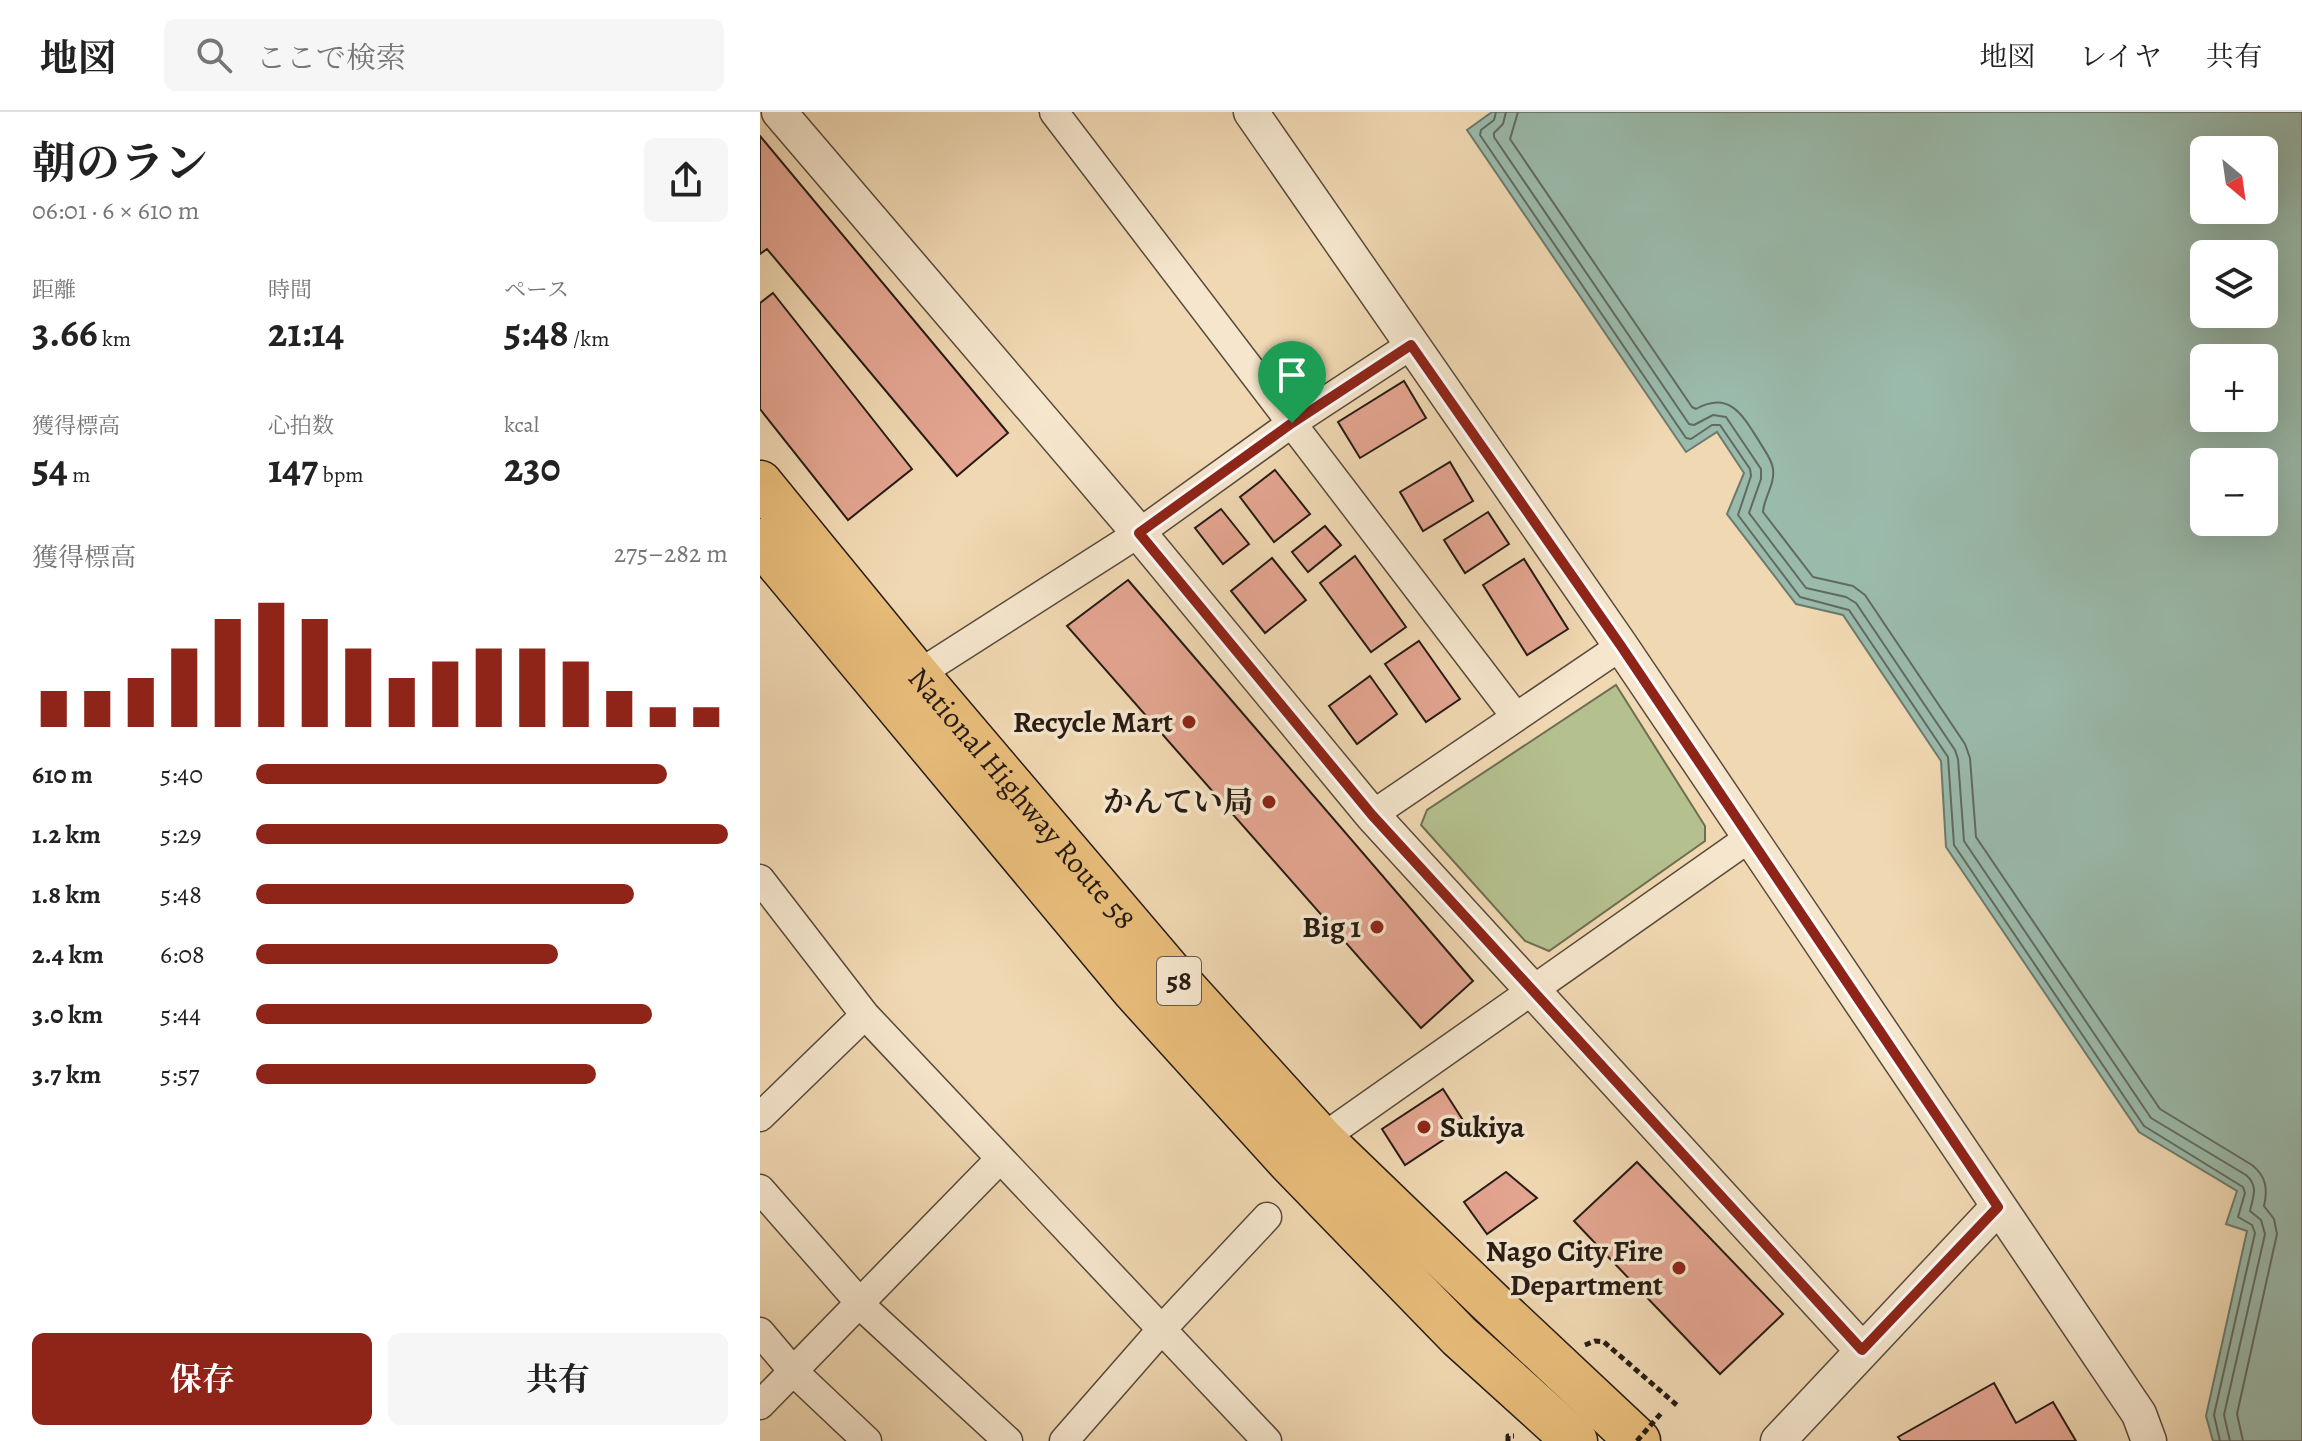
<!DOCTYPE html>
<html lang="ja">
<meta charset="utf-8">
<style>
:root{--surface:#fff;--page:#f6f6f6;--text:#222;--muted:#767676;--line:#e0e0e0;--accent:#8f2418}
body{margin:0;font-family:Alegreya,"Noto Serif JP",serif;background:var(--page);color:var(--text);height:100vh;display:flex;flex-direction:column;font-size:30px;white-space:nowrap}
*{box-sizing:border-box;margin:0}
p{font-size:26px;color:var(--muted)}
.icon{flex:none;width:44px;height:44px;fill:none;stroke:currentColor;stroke-width:2;stroke-linecap:round;stroke-linejoin:round}
.map{position:relative;flex:1;overflow:hidden}
.drawer{display:flex;flex-direction:column;background:var(--surface);width:760px}
.drawer>*{flex:none}
.needle{width:52px;rotate:151deg}
.buttons{position:absolute;left:1430px;top:24px;display:grid;gap:16px}
.buttons a{display:grid;place-items:center;width:88px;height:88px;border-radius:12px;background:var(--surface);box-shadow:0 8px 32px #0002;font-size:40px}
.pin{position:absolute;display:grid;place-items:center;width:68px;height:68px;color:#fff;margin:-82px -34px;border-radius:50% 50% 50% 0;rotate:-45deg;box-shadow:0 0 8px #0007}
.pin .icon{rotate:45deg}
.round{display:grid;place-items:center;flex:none;width:84px;height:84px;border-radius:12px;background:var(--page)}
.headline{display:flex;align-items:center;justify-content:space-between;height:136px;padding:0 32px}
h1{font-size:44px;font-weight:700;line-height:60px}
.metrics{display:grid;grid-template-columns:repeat(3,1fr);gap:12px;height:136px;padding:8px 32px}
.metrics div{display:grid;align-content:center}
.metrics b{font-size:40px;font-weight:700}
.metrics small{font-size:22px;font-weight:400}
.metrics p{font-size:22px}
.chart{height:224px;padding:16px 32px}
.chart p{display:flex;justify-content:space-between}
.chart svg{width:100%;height:144px;margin-top:8px;stroke:var(--accent);stroke-width:6}
.action{display:flex;gap:16px;margin-top:auto;padding:16px 32px}
.action a{flex:1;height:92px;border-radius:12px;background:var(--accent);color:#fff;font-size:32px;font-weight:700;line-height:92px;text-align:center}
.action a+a{background:var(--page);color:var(--text)}
ul{padding:0 32px;list-style:none;font-size:26px}
li{display:grid;grid-template-columns:128px 96px 1fr;align-items:center;height:60px}
li i{height:20px;border-radius:10px;background:var(--accent)}
header{display:flex;align-items:center;gap:48px;box-sizing:border-box;height:112px;padding:0 40px;background:var(--surface);border-bottom:2px solid var(--line)}
header strong{font-size:38px}
nav{display:flex;gap:44px;margin-inline-start:auto;font-size:28px}
.search{width:560px;height:72px;background:var(--page);display:flex;align-items:center;gap:20px;box-sizing:border-box;padding:0 28px;border-radius:12px;color:var(--muted);font-size:30px}
main{display:flex;flex:1;min-height:0}
.map>svg:first-child{display:block}
</style>
<header>
<strong>地図</strong>
<div class="search"><svg class="icon" aria-label="search" viewBox="0 0 24 24"><circle cx="10" cy="10" r="6"/><path d="M15 15l6 6"/></svg>ここで検索</div>
<nav><a>地図</a><a>レイヤ</a><a>共有</a></nav>
</header>
<main>
<section class="drawer">
<div class="headline"><div><h1>朝のラン</h1><p>06:01 · 6 × 610 m</p></div><a class="round"><svg class="icon" aria-label="share" viewBox="0 0 24 24"><path d="M12 15V3M7 8l5-5 5 5M5 13v7h14v-7"/></svg></a></div>
<div class="metrics">
<div><p>距離</p><b>3.66<small> km</small></b></div>
<div><p>時間</p><b>21:14</b></div>
<div><p>ペース</p><b>5:48<small> /km</small></b></div>
</div>
<div class="metrics">
<div><p>獲得標高</p><b>54<small> m</small></b></div>
<div><p>心拍数</p><b>147<small> bpm</small></b></div>
<div><p>kcal</p><b>230</b></div>
</div>
<div class="chart"><p><span>獲得標高</span>275–282 m</p>
<svg viewBox="0 0 160 44" preserveAspectRatio="none"><path d="M5 44V33M15 44V33M25 44V29M35 44V20M45 44V11M55 44V6M65 44V11M75 44V20M85 44V29M95 44V24M105 44V20M115 44V20M125 44V24M135 44V33M145 44V38M155 44V38"/></svg>
</div>
<ul>
<li><b>610 m</b>5:40<i style="width:87%"></i></li>
<li><b>1.2 km</b>5:29<i style="width:100%"></i></li>
<li><b>1.8 km</b>5:48<i style="width:80%"></i></li>
<li><b>2.4 km</b>6:08<i style="width:64%"></i></li>
<li><b>3.0 km</b>5:44<i style="width:84%"></i></li>
<li><b>3.7 km</b>5:57<i style="width:72%"></i></li>
</ul>
<div class="action"><a>保存</a><a>共有</a></div>
</section>
<div class="map">
<svg width="1542" height="1329" viewBox="0 0 1542 1329">
<rect width="100%" height="100%" fill="#f0d8b2"/>
<filter id="stains"><feTurbulence type="fractalNoise" baseFrequency=".0025" numOctaves="4"/><feColorMatrix values="0 0 0 0 .2 0 0 0 0 .09 0 0 0 0 .02 0 0 0 .5 -.17"/></filter>
<radialGradient id="worn" r=".72"><stop offset=".6" stop-color="#630" stop-opacity="0"/><stop offset="1" stop-color="#630" stop-opacity=".3"/></radialGradient>
<!-- green -->
<path fill="#b5c08f" stroke="#6e6e52" stroke-width="2" d="M856 573 945 714V729L789 839 765 829 661 713 667 698Z"/>
<!-- water -->
<path fill="#9abaab" stroke="#6c7a6f" stroke-width="2" fill-rule="evenodd" d="M732 0H1542V1329H1453L1446 1304 1487 1119 1466 1112 1477 1079 1379 1020 1186 735 1181 649 1083 503 1036 492 967 402 984 361 957 320 926 340 707 18ZM1444 38H1504V98H1444ZM1444 142H1504V202H1444ZM1444 246H1504V306H1444ZM1444 350H1504V410H1444Z"/>
<g fill="none" stroke-linecap="round" stroke-linejoin="round">
<!-- shore -->
<path stroke="#606a60" stroke-width="2" d="M736 0 734 8 721 18 720 23 926 326 931 327 952 313H960L990 357 991 364 978 403 1040 485 1089 498 1188 645 1194 733 1384 1014 1483 1075 1485 1081 1478 1105 1492 1113 1495 1121 1454 1303 1460 1329
M746 0 743 12 734 21V25L929 312 934 313 953 303 966 305 1001 357V367L989 401 1046 476 1086 485 1096 491 1195 638 1198 647 1204 729 1391 1006 1486 1063C1499 1074 1493 1085 1490 1099L1501 1108 1505 1122 1464 1303 1470 1329
M758 0 750 27 932 295 936 297C970 278 983 304 999 329 1004 338 1012 347 1013 357 1015 373 1004 385 1003 400L1053 465 1093 474 1105 483 1205 632 1210 646 1216 725 1400 997 1492 1053C1506 1064 1508 1077 1504 1094L1514 1107 1517 1122 1477 1302 1483 1329"/>
</g>
<!-- building -->
<path fill="#e4a591" stroke="#261b14" stroke-width="2" d="M0 24 248 321 197 364 7 137 0 142Z
M13 181 152 357 88 408 0 297V191Z
M644 269 666 306 600 346 578 310Z
M690 350 713 389 663 419 640 380Z
M515 358 550 402 514 430 480 385Z
M461 397 489 432 463 452 435 416Z
M728 400 749 432 705 461 684 428Z
M565 414 581 433 548 460 532 440Z
M595 444 646 515 611 540 560 471Z
M512 446 546 488 505 521 471 479Z
M764 447 808 517 767 543 723 473Z
M368 468 713 869 661 916 307 514Z
M659 529 700 587 666 610 625 552Z
M610 564 637 602 597 632 569 594Z
M683 977 706 1013 645 1053 622 1017Z
M877 1050 1023 1202 960 1262 814 1109Z
M746 1060 777 1086 727 1122 704 1090Z
M1234 1271 1256 1311 1293 1290 1316 1329H1141L1138 1325Z"/>
<g fill="none" stroke-linecap="round" stroke-linejoin="round">
<!-- minor casing -->
<g stroke="#584a3c" stroke-width="31">
<path id="minor" d="M294 0 756 605
M157 563 379 421 532 311 651 233
M612 703 861 534
M0 767 105 903 507 1329
M0 1005 105 903
M561 1027 989 726
M0 1077 108 1200 248 1329
M0 1220 33 1259 107 1329
M0 1293 240 1047
M304 1329 402 1217 507 1105"/>
</g>
<!-- tertiary casing -->
<g stroke="#584a3c" stroke-width="37">
<path id="tertiary" d="M19 0 379 421 612 703 1102 1238
M491 0 861 534 1379 1302 1389 1329
M1018 1329 1238 1095"/>
</g>
<!-- trunk casing -->
<g stroke="#261b14" stroke-width="47">
<g id="trunk">
<path id="s1" d="M0 371 157 563 407 857 561 1027 730 1190 878 1329"/>
<path d="M0 429 374 878 531 1051 699 1224 815 1329"/>
</g>
</g>
<!-- path -->
<path stroke="#261b14" stroke-width="5" stroke-dasharray="6 4" stroke-linecap="butt" d="M825 1233 835 1229 844 1230 919 1295
M748 1329V1324H754"/>
<!-- minor -->
<use href="#minor" stroke="#f5e6cd" stroke-width="28"/>
<!-- tertiary -->
<use href="#tertiary" stroke="#f5e6cd" stroke-width="34"/>
<!-- trunk -->
<use href="#trunk" stroke="#e8bc79" stroke-width="44"/>
<!-- path-bridge -->
<path stroke="#261b14" stroke-width="5" stroke-dasharray="6 4" stroke-linecap="butt" d="M877 1329 903 1299"/>
</g>
<g fill="none" stroke-linecap="round" stroke-linejoin="round">
<!-- route casing -->
<g stroke="#fff" stroke-width="16">
<path id="route" d="M651 233 861 534 1238 1095 1102 1238 612 703 379 421 532 311Z"/>
</g>
<!-- route -->
<use href="#route" stroke="#8f2418" stroke-width="10"/>
</g>
<!-- markers -->
<g fill="#8f2418" stroke="#f5e6cd" stroke-width="3">
<circle cx="429" cy="610" r="8"/>
<circle cx="509" cy="690" r="8"/>
<circle cx="617" cy="815" r="8"/>
<circle cx="664" cy="1015" r="8"/>
<circle cx="919" cy="1156" r="8"/>
</g>
<g text-anchor="middle" dominant-baseline="central" stroke-width="7" stroke-linejoin="round" paint-order="stroke">
<!-- shield labels -->
<rect fill="#f5e6cd" stroke="#64584c" stroke-width="2" x="397" y="845" width="44" height="48" rx="6"/>
<g font-size="28" font-weight="bold" fill="#261b14">
<text x="419" y="869">58</text>
</g>
<!-- poi labels -->
<g font-size="30" font-weight="bold" fill="#261b14" stroke="#f5e6cd" text-anchor="end">
<text x="413" y="610">Recycle Mart</text>
<text x="493" y="690">かんてい局</text>
<text x="601" y="815">Big 1</text>
<text x="680" y="1015" text-anchor="start">Sukiya</text>
<text x="903" y="1139">Nago City Fire<tspan x="903" dy="34">Department</tspan></text>
</g>
<!-- street labels -->
<g font-size="30" fill="#261b14" stroke="#f5e6cd">
<text stroke="none"><textPath href="#s1" startOffset="410">National Highway Route 58</textPath></text>
</g>
</g>
<rect width="100%" height="100%" filter="url(#stains)"/>
<rect width="100%" height="100%" fill="url(#worn)"/>
</svg>
<div class="buttons">
<a><svg class="needle" viewBox="-14 -14 28 28"><path d="M0-13l5 13h-10z" fill="#e53935"/><path d="M0 13l5-13h-10z" fill="#767676"/></svg></a>
<a><svg class="icon" aria-label="layers" viewBox="0 0 24 24"><path d="M12 4l9 5-9 5-9-5zM3 14l9 5 9-5"/></svg></a>
<a>+</a>
<a>−</a>
</div>
<div class="pin" style="left:532px;top:311px;background:#1e9e55"><svg class="icon" aria-label="arrive" viewBox="0 0 24 24"><path d="M6 21V4h12l-3 4 3 4H6"/></svg></div>
</div>
</main>
